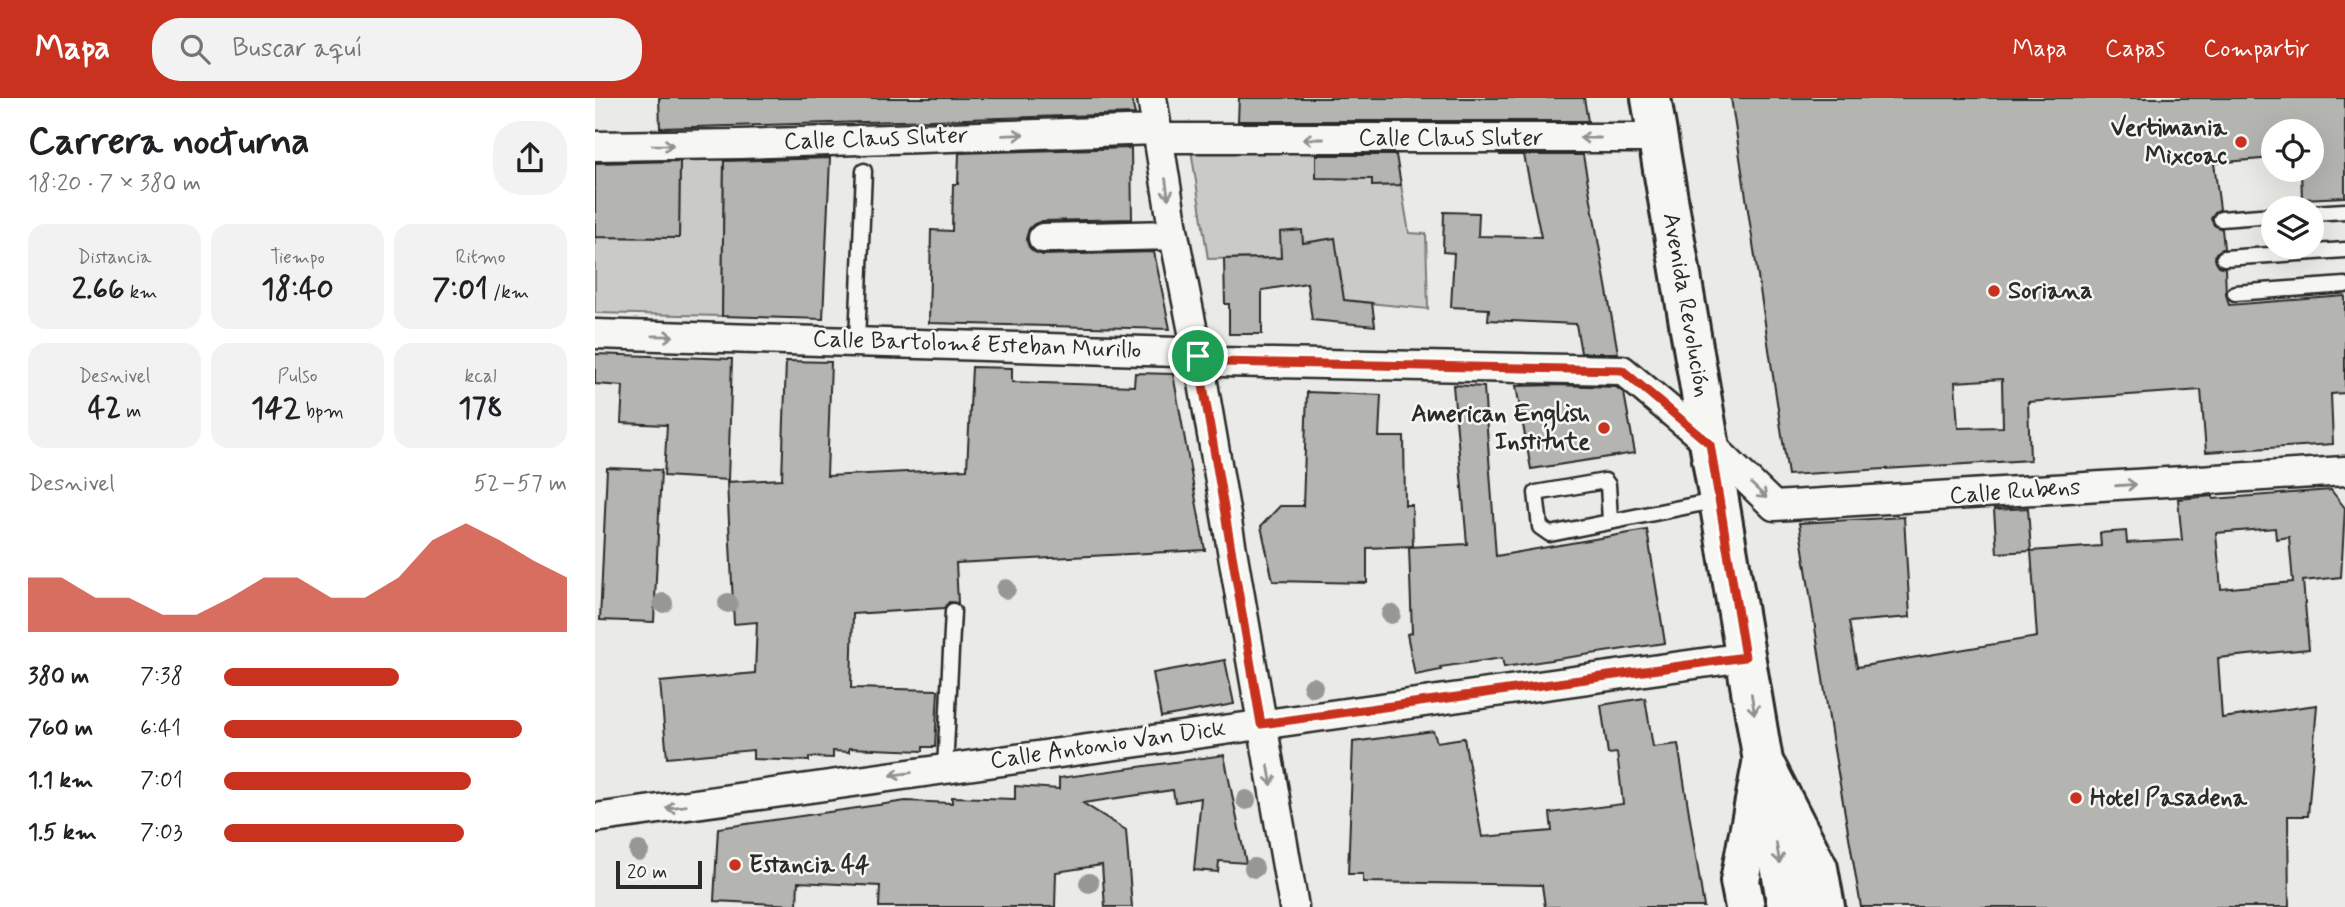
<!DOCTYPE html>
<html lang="es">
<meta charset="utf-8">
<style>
:root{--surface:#fff;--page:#f2f2f2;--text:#202124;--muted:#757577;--accent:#c8321e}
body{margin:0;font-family:Mynerve,sans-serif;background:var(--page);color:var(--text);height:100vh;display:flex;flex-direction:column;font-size:26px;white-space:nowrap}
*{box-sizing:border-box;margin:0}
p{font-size:23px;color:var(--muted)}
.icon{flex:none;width:38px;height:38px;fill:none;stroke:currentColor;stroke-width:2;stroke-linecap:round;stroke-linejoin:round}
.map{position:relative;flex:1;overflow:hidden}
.side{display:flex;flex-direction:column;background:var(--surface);width:595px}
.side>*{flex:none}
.buttons{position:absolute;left:1666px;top:21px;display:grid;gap:14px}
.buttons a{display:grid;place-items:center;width:63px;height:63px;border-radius:50%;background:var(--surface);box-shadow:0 7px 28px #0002;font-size:35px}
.scale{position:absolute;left:21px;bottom:18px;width:86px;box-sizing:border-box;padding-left:7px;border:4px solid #2b2b2b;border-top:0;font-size:19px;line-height:24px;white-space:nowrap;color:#2b2b2b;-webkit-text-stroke:5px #f6f6f2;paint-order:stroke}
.pin{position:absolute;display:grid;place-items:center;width:60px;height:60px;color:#fff;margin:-30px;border:4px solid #fff;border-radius:50%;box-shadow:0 2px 7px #0007}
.round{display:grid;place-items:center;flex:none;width:74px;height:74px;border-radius:28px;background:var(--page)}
.head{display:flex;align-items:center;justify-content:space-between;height:119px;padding:0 28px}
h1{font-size:38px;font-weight:800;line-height:52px}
.stats{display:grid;grid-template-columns:repeat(3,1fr);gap:10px;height:119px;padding:7px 28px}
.stats div{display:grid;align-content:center;border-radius:18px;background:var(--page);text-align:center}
.stats b{font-size:30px;font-weight:800}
.stats small{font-size:19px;font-weight:400}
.stats p{font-size:19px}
.chart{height:196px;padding:14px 28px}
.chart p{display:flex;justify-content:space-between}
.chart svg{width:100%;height:126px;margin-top:7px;fill:var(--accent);opacity:.7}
ul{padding:0 28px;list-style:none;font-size:23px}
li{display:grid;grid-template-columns:112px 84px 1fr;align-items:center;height:52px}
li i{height:18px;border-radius:9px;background:var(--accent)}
header{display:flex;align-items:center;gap:42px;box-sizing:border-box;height:98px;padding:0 35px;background:var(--accent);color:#fff}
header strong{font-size:33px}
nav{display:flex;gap:38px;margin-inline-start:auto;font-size:24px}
.search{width:490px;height:63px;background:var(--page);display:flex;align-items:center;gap:18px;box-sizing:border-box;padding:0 24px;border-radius:28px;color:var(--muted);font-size:26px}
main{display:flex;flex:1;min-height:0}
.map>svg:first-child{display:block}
</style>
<header>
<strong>Mapa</strong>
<div class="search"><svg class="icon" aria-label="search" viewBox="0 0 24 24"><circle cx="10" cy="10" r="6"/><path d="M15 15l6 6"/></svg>Buscar aquí</div>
<nav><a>Mapa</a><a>Capas</a><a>Compartir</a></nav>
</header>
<main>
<section class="side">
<div class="head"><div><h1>Carrera nocturna</h1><p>18:20 · 7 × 380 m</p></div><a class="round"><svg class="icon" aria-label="share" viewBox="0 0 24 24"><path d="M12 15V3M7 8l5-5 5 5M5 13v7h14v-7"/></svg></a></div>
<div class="stats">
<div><p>Distancia</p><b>2.66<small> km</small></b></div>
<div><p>Tiempo</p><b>18:40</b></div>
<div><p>Ritmo</p><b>7:01<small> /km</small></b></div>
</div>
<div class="stats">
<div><p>Desnivel</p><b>42<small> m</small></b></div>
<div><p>Pulso</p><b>142<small> bpm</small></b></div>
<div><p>kcal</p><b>178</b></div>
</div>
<div class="chart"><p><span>Desnivel</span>52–57 m</p>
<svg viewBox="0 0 160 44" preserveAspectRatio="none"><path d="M0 44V25L10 25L20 32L30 32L40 38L50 38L60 32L70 25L80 25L90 32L100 32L110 25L120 12L130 6L140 12L150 19L160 25V44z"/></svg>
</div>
<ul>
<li><b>380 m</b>7:38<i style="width:51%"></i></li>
<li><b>760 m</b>6:41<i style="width:87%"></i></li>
<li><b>1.1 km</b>7:01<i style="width:72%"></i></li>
<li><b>1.5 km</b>7:03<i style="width:70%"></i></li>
</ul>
</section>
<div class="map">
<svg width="1750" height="809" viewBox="0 0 1750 809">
<rect width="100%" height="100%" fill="#eaeae6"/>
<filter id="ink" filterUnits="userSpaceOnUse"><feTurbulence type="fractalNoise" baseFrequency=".0143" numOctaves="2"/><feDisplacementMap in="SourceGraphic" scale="14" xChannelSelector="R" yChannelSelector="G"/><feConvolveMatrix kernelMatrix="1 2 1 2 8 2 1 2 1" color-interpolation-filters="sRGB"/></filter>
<g filter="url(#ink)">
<!-- garden -->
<path fill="#cacac7" stroke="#7a7a79" stroke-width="2" d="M721 44V80H768V45H778L777 88 806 87 814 135 831 136 833 211 714 199 708 159 613 161 595 45Z
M85 57 129 58 127 218 0 215V139L84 140Z"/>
<!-- building -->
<path fill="#b4b4b1" stroke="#2b2b2b" stroke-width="2" fill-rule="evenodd" d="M64 0H536L540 16 65 30Z
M644 0H989L993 23H643Z
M1136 0H1750V99L1707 101 1706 72H1717V33H1678V60L1619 65 1625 111 1620 114 1616 121 1619 127 1627 131 1629 150 1621 155 1620 161 1624 168 1630 170 1631 196 1634 207 1750 198V295L1736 296 1738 346 1611 354 1606 292 1433 304 1435 362 1193 377ZM1407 281 1408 329 1363 330 1360 284Z
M536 50 537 121 447 123 439 126 434 131 431 141 434 149 439 154 448 157 559 154 575 231 334 225 336 132 357 133 358 86H363L364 55Z
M721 57H801L806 87 777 88V81L721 80Z
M904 57H988L1023 255H986L981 226 893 222 894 211 856 209 859 155 848 154 849 114 884 115 883 138 946 139 929 57Z
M235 60 228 221 127 218 129 63Z
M85 63 84 140 0 139V65Z
M707 132 708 145 740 140 749 202 777 205 780 228 717 222 712 185 667 192V236H634V206H630L629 161 686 160 685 134Z
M0 256 137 261 133 382 69 378 72 327 26 325 28 288 0 286Z
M191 263 236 264 232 378 372 371 377 269 417 270V284L539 288 540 275 578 276 610 452 361 465 363 505 354 504 349 510 258 516 256 590 343 592 340 649H328V653L254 650V654L238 653V660L214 659V663L158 661V652L72 660 65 584 160 575 162 524 139 526 132 384 187 381Z
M858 287 889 289 901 458 1052 432 1070 545 909 569 907 560 845 569 846 572 820 577 812 536 817 535 814 449 872 446Z
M961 287 1021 289 1029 295 1040 355 936 371 921 288Z
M712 294 786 297 784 339H809L810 407H817L818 448 772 450V485L678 483 666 428 685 408H708Z
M12 370 66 372 59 524 5 522Z
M1736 392 1750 410 1746 479 1708 483 1714 551 1623 560 1627 620 1722 607 1713 718H1693L1694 809H1266L1237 640 1204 425 1309 419 1315 519 1254 524 1262 569 1442 539 1436 453 1506 448 1505 435 1531 433 1532 445 1587 442 1583 401 1618 398V401ZM1680 430 1681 441 1694 439 1698 484 1626 491 1621 435Z
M1433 410 1436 453 1402 455 1399 412Z
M630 562 639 606 566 619 558 575Z
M1050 600 1058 649 1083 646 1109 809H950L947 787 768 784V776H753L758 644 838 633 842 644 869 640 887 739 957 733 955 715 1028 706 1022 655 1013 656 1006 607Z
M629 657 651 765 624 763 623 774 599 772 606 700 580 704 578 692 488 705 531 732 537 809H510L507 767 461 774 460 809H284L285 788 203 784 202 807 119 803 123 730 311 703 357 705V699L420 701V688L464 691V680Z"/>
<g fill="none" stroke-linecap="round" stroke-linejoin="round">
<!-- lane casing -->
<g stroke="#2b2b2b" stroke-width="19">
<path id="lane" d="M1717 115 1750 113
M1626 121 1678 117
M1629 160 1750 152
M1640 195 1750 187
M262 243 269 73
M1015 423 1013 387 1010 383 941 395 945 429 955 436 1124 402
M350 670 358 513"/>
</g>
<!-- street casing -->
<g stroke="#2b2b2b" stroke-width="33">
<path id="street" d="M557 0 579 137 608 285 699 809
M564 40H1063
M0 48 145 46 562 32
M448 140 579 137
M0 236 582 254 625 264 1027 272 1115 346 1179 408 1750 373
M0 720 1150 559"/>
</g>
<!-- secondary casing -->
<g stroke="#2b2b2b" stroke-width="44">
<path id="secondary" d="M1172 671 1223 770 1230 809
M1150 809 1145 783 1167 666"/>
</g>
<!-- primary casing -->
<g stroke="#2b2b2b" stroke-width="44">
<path id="primary" d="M1056 0 1168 663"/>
</g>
<!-- highway casing -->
<g stroke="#2b2b2b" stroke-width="44">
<path id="highway" d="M1168 663 1192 809"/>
</g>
<!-- lane -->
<use href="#lane" stroke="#f6f6f2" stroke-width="14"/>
<!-- street -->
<use href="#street" stroke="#f6f6f2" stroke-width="28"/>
<!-- secondary -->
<use href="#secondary" stroke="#f6f6f2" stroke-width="38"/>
<!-- primary -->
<use href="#primary" stroke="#f6f6f2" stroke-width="38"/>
<!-- highway -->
<use href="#highway" stroke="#f6f6f2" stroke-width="38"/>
</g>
<!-- trees -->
<g fill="#979795">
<circle cx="411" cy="491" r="10"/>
<circle cx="68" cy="505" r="10"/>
<circle cx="133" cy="505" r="10"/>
<circle cx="796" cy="516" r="10"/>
<circle cx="718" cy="589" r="10"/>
<circle cx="651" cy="702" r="10"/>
<circle cx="44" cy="753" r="10"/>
<circle cx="659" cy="770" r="10"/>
<circle cx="494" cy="785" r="10"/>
</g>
<!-- one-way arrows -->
<defs><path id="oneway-shaft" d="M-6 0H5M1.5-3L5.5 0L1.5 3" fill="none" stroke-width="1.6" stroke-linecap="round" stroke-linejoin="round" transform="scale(1.75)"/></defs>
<g stroke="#90908e">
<use href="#oneway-shaft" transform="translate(418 37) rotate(-2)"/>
<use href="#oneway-shaft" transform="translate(995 40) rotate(180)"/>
<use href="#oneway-shaft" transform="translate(718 41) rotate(-180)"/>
<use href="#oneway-shaft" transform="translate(68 47) rotate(-1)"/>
<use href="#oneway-shaft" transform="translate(572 91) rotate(82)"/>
<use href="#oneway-shaft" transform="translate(68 238) rotate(1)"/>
<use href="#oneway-shaft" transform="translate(1531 387) rotate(-4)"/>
<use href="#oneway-shaft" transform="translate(1164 393) rotate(44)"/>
<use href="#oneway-shaft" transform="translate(1158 606) rotate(81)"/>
<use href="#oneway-shaft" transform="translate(306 676) rotate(172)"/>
<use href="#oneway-shaft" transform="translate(675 677) rotate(80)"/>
<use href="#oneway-shaft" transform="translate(81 709) rotate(172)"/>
<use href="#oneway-shaft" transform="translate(1183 755) rotate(80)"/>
</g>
</g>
<g fill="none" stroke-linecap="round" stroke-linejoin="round" filter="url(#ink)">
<!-- route casing -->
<g stroke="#fff" stroke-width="14">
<path id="route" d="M603 258 625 264 1027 272 1115 346 1150 559 666 626Z"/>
</g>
<!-- route -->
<use href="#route" stroke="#c8321e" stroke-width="9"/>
</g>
<!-- markers -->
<g fill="#c8321e" stroke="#f6f6f2" stroke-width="2.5">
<circle cx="1646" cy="44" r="7"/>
<circle cx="1399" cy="193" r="7"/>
<circle cx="1009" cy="330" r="7"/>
<circle cx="1481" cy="700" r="7"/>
<circle cx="140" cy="767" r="7"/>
</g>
<g text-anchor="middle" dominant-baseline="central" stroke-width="5" stroke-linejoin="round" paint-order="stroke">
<!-- poi labels -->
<g font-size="24" font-weight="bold" fill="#2b2b2b" stroke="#f6f6f2" text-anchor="start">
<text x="1632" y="30" text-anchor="end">Vertimania<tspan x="1632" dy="28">Mixcoac</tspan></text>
<text x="1413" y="193">Soriana</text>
<text x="995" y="316" text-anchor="end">American English<tspan x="995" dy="28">Institute</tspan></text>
<text x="1495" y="700">Hotel Pasadena</text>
<text x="154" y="767">Estancia 44</text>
</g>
<!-- street labels -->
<g font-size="24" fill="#2b2b2b" stroke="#f6f6f2">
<text x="856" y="40">Calle Claus Sluter</text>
<text transform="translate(281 41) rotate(-2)">Calle Claus Sluter</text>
<text transform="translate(1091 207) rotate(80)">Avenida Revolución</text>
<text transform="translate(382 247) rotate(2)">Calle Bartolomé Esteban Murillo</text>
<text transform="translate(1420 394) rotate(-4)">Calle Rubens</text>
<text transform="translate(513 647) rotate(-8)">Calle Antonio Van Dick</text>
</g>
</g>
</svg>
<div class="buttons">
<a><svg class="icon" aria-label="locate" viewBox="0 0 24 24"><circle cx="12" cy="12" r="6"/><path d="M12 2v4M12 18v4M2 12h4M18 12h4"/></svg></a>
<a><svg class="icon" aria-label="layers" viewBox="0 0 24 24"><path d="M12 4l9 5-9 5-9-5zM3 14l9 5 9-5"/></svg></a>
</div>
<div class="scale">20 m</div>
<div class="pin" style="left:603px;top:258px;background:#1e9e55"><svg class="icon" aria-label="arrive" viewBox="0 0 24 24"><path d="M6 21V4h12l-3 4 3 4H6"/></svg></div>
</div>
</main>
